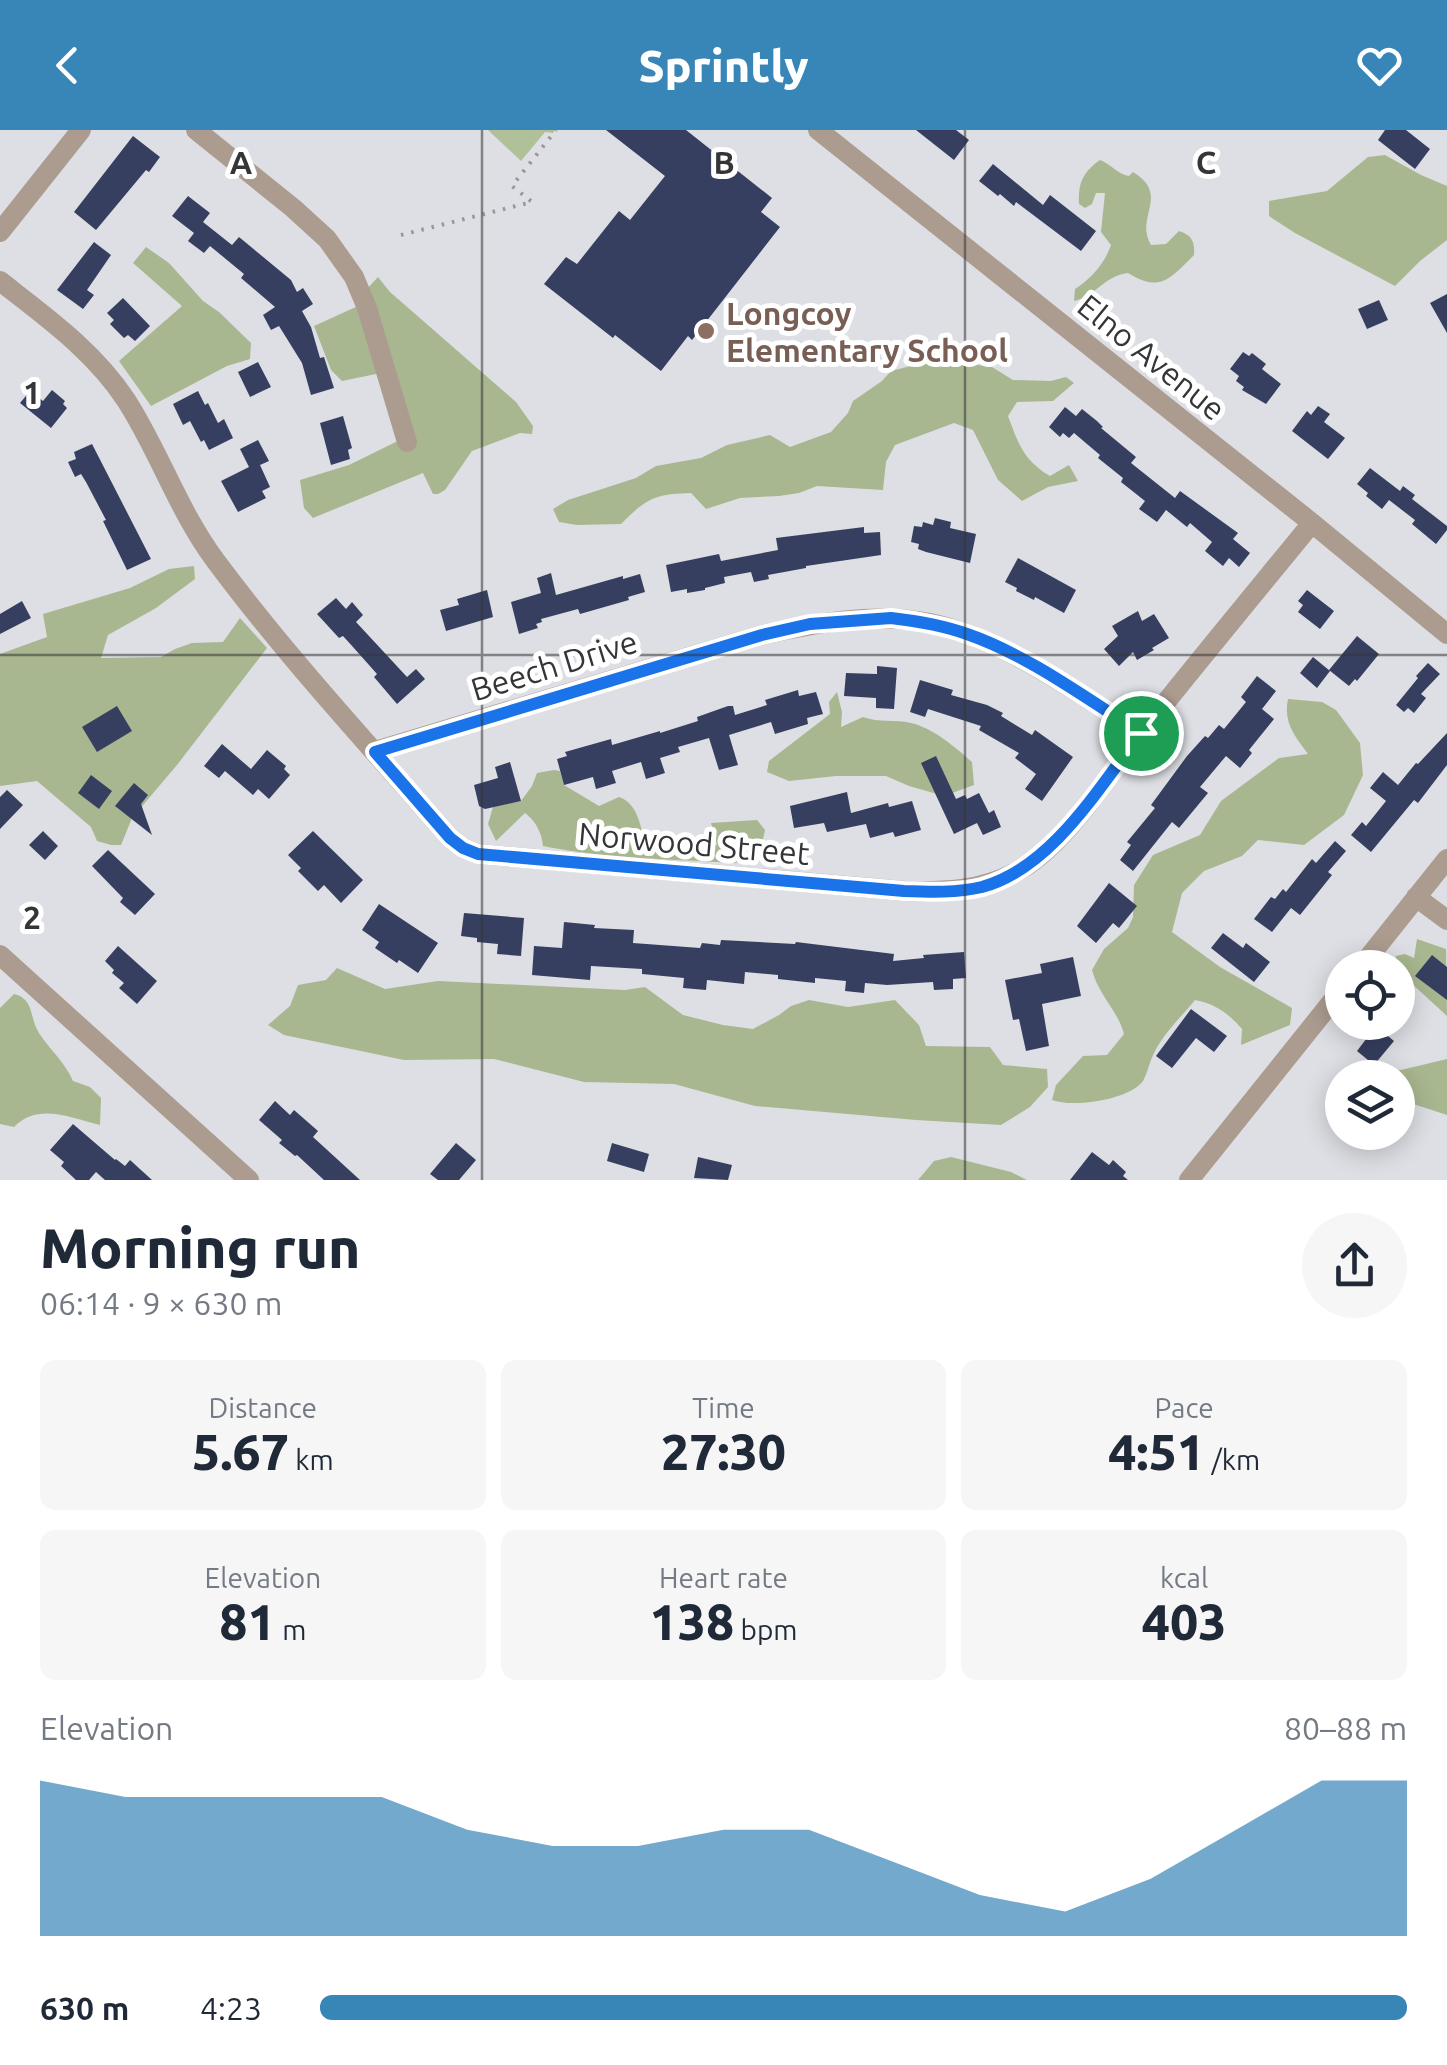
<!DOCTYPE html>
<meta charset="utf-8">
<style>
:root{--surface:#fff;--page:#f6f6f7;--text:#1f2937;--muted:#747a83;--accent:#3885b8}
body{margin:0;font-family:Ubuntu,sans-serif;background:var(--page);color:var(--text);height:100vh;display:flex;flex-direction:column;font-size:38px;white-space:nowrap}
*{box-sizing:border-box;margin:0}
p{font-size:32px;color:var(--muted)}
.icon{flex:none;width:55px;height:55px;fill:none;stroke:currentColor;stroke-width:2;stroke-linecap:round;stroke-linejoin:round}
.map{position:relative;height:1050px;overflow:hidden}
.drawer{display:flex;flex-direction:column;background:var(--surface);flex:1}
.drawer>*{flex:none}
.fabs{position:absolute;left:1325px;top:820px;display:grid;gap:20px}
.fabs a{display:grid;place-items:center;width:90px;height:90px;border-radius:50%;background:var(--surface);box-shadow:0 5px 25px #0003;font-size:50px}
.pin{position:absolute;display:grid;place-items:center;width:85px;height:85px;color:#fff;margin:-42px;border:5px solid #fff;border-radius:50%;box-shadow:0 2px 10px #0007}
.round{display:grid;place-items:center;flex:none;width:105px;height:105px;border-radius:52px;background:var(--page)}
.summary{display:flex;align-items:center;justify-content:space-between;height:170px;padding:0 40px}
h1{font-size:55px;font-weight:800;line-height:75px}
.stats{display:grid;grid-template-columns:repeat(3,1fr);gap:15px;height:170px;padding:10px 40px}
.stats div{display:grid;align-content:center;border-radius:15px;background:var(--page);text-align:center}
.stats b{font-size:50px;font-weight:800}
.stats small{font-size:28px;font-weight:400}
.stats p{font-size:28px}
.chart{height:280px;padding:20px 40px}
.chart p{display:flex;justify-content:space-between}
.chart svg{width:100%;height:180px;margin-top:10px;fill:var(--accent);opacity:.7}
ul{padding:0 40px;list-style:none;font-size:32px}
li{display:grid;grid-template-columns:160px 120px 1fr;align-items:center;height:75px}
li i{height:25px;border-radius:12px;background:var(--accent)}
header{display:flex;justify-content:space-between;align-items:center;height:130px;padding:0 40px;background:var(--accent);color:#fff;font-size:45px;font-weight:800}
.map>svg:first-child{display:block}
</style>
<header><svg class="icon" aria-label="back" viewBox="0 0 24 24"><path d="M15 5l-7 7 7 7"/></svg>Sprintly<svg class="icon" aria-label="heart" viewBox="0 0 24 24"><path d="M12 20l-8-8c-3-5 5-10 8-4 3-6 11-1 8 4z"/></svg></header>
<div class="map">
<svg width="1447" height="1050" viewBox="0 0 1447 1050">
<rect width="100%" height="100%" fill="#dddfe4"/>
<!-- green -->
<path fill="#b0c098" d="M488 0H555L553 3 545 2 521 31Z"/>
<!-- forest -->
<path fill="#a8b790" d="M1385 25 1421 45 1447 56V110L1420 131 1395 156 1295 103 1269 86V71L1327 61 1368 27Z
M1100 30C1111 34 1117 44 1129 46L1133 42C1171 65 1134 87 1151 115L1166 114 1179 101C1192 105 1195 112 1194 125 1170 149 1160 163 1128 143 1104 146 1096 166 1074 171L1075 159C1091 149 1105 133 1111 115L1101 102 1105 63H1096L1092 74 1085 78 1079 74C1078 53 1083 42 1100 30Z
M146 117 169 133 203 171 219 182 251 213 250 229 227 236 151 276 119 231 182 176 133 133Z
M378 147 390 162 516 272 533 296 532 304 520 303 472 321 445 360 438 364H433L423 343 313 388 304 378 300 350 349 335 408 306 385 223 376 244 342 251 331 240 314 196 369 171 366 160Z
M926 232H958L992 237 1013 250 1051 251 1066 247 1074 253 1053 271 1017 272 1008 286C1018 313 1024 331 1050 346L1069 335 1078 351 1048 357 1022 371 998 350 973 300 954 293 895 315 886 332 883 360 817 356 799 363 779 366 740 368 706 379 691 363C655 364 647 368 621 394L577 395 559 392 553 379 568 370 636 348 656 336 701 328 727 315 770 305 790 317 831 302 848 283 853 271 882 251 891 241Z
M194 436 195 449 156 478 108 505 101 528 161 527 175 519 192 513 223 512 240 488 267 518 177 635 132 688 121 715H111L97 711 91 697 37 651 0 656V524L47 507 43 484 130 458 169 439Z
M837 562 842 582 841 597 863 587C879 593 895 589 911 593 933 598 955 617 972 632L974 655 944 666 909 656 886 646H836L789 651 767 642 769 631 830 584 829 572Z
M1288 569 1322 572 1336 580 1360 613 1363 645 1344 685 1304 715 1258 710 1242 726 1204 741 1182 763 1172 802 1220 837 1292 878 1290 895 1241 915 1242 899C1229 884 1216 874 1195 870 1182 886 1165 902 1155 921 1150 930 1148 942 1143 951 1129 970 1073 978 1052 970L1056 955 1083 926 1107 925 1124 904C1118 881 1098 864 1092 840L1104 819 1128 798 1133 787 1134 755 1153 725 1200 705 1221 671 1279 628 1308 624C1295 606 1283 593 1288 569Z
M554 640 560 641 564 655 599 676 619 667C639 674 640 697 646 716L717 715 711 693 757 690 765 700C761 721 756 728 735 733 671 729 606 729 543 716 542 703 535 690 525 683L496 711 488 694 493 677 521 671 532 656 537 643Z
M1417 809 1446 819 1447 886 1398 841V838L1393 837 1396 826 1405 824 1414 828Z
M337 838 385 859 438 851 625 860 645 857 683 885 723 895 753 899 779 885 791 876 809 870 848 877 895 870 919 895 926 916 990 917 1003 935 1047 939 1048 957 1030 977 1001 995 916 990 755 976 674 954 584 952 494 929 404 930 284 905 268 895 290 876 298 855 326 850Z
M14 864C35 869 29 888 39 903 50 920 65 932 73 951L90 957 101 968 100 995C71 988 38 972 14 997L0 994V878Z
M1447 929V985L1398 969V948L1380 947V945Z
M951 1027 1011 1042 1027 1050H918L934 1031Z"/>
<!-- building -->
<path fill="#373f60" d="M606 0H686L772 68 761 82 780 97 692 210 688 206 661 241 615 205 613 208 544 154 566 127 577 134 619 81 630 90 665 46Z
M916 0H956L969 10 954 30Z
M1385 0H1406L1430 19 1415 39 1378 10Z
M133 6 160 27 149 42 146 40 96 100 74 82Z
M993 34 1043 75 1050 65 1096 101 1081 121 1016 72 1014 76 1000 64 998 66 979 51Z
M188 66 210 83 203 92 232 115 239 107 291 150 297 162 303 158 313 174 302 181 311 197 320 228 324 227 334 258 311 265 302 233 279 196 271 200 263 185 275 177 241 148 244 144 210 116 204 123 188 111 194 103 172 86Z
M94 112 111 125 87 160 94 165 83 179 57 160Z
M1447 164V203L1430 173Z
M123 168 150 196 135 211 128 205 124 208 110 194 114 190 107 183Z
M1379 170 1388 190 1367 199 1358 179Z
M1243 222 1249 226 1252 223 1266 234 1262 239 1281 254 1266 274 1242 260 1244 257 1236 251 1239 246 1230 239Z
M258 232 271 257 250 267 238 242Z
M52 260 65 271 63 274 67 278 51 298 20 273 30 261 43 271Z
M198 261 205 275 208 273 218 293 224 289 233 308 209 320 204 310 201 312 190 291 183 295 173 274Z
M1318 276 1330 284 1324 292 1345 308 1328 329 1292 301 1307 281 1311 285Z
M1065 277 1076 286 1082 279 1097 291 1103 297 1101 298 1136 327 1131 333 1175 368 1180 361 1238 403 1233 409 1250 423 1239 437 1229 428 1223 436 1205 421 1212 412 1190 393 1187 397 1166 380 1157 392 1139 379 1145 371 1121 352 1123 348 1098 328 1100 325 1074 303 1069 308 1063 303 1060 307 1049 297Z
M343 286 352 318 348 320 350 329 331 335 320 293Z
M258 310 269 331 260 335 270 357 262 361 266 368 238 382 221 351 249 337 240 319Z
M92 314 151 429 127 440 103 391 106 390 86 352 81 344 75 347 68 332 76 329 74 322Z
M1370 338 1400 361 1403 356 1415 365 1412 369 1447 396V400L1436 414 1412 394 1415 390 1389 370 1382 379 1366 366 1368 363 1357 354Z
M935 388 951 392 950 398 976 404 970 433 926 422 918 419 919 414 911 412 914 396 922 397 923 392 933 395Z
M864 397V403L880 402 881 425 806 436V438L768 445 769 449 754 452 751 442 724 447 725 453 705 458V460L687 463V459L671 462 666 435 719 424 721 431 778 420 776 408Z
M1018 428 1076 460 1064 483 1035 467 1034 470 1016 461 1017 458 1005 452Z
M551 443 556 465 623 446V449L640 444 645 462 628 467 629 470 580 484 578 479 541 489 542 492 536 494 538 498 519 504 511 472 541 463 537 448Z
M487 460 493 487 446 501 440 480 459 475 457 469Z
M1307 460 1334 481 1320 499 1298 482 1303 475 1298 471Z
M336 468 346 479 352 472 363 485 356 492 407 547 416 539 425 549 397 574 374 547 377 544 353 517 343 506 339 508 317 484Z
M22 471 31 488 0 504V484Z
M1138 481 1142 491 1154 484 1169 508 1152 518 1154 520 1137 530 1133 522 1119 536 1104 519 1118 506 1112 496Z
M1357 506 1379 524 1357 551 1355 549 1349 556 1329 540Z
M1313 527 1330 541 1317 558 1300 543Z
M1428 533 1440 544 1421 564 1426 568 1414 583 1408 578 1404 582 1396 575 1418 548 1416 546Z
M877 536 897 538 894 579 876 578V568L844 566 846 543 877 544Z
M1257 546 1276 561 1262 579 1274 589 1249 620 1252 623 1240 638 1226 626 1200 657 1208 663 1179 698 1172 692 1133 741 1120 730 1131 715 1127 712 1155 678 1151 675 1187 626 1205 606 1208 608 1219 595 1224 599 1246 572 1241 567Z
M920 550 953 560 951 565 987 575 1003 583 1001 586 1032 605 1035 600 1073 627 1042 671 1025 659 1036 644 1015 628 1019 623 979 600 981 596 928 579 925 587 910 582Z
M798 560 799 566 816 562 823 584 807 588 808 594 775 604 771 592 729 605 738 635 719 640 709 608 678 617 680 622 660 628 665 643 646 649 641 632 612 641 616 653 596 659 593 647 564 655 557 629 567 626 565 622 611 609 612 615 660 601V603L698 591 697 587 728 576H733L735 585 767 575 765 570Z
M117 576 132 601 97 622 82 597Z
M1447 603V635L1418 673 1414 670 1371 722 1351 705 1362 692 1366 696 1386 671 1370 658 1383 642 1398 655 1416 633 1418 634Z
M222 614 251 639 267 620 286 636 284 639 290 645 269 669 258 659 253 665 225 641 219 648 204 636Z
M936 626 956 669 965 665 967 669 979 663 989 683 994 680 1001 697 983 705 977 693 954 704 921 633Z
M510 632 521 671 485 679 479 676 474 655 498 648 495 637Z
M91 645 112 661 99 679 78 663Z
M134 653 148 665 141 674 152 705 115 676Z
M7 660 23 675 0 699V667Z
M847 662 851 683 888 673 889 677 912 671 921 700 895 707 893 702 870 708 866 694 827 702 824 693 794 698 790 676Z
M43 701 58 716 45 730 29 715Z
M313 701 363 750 341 773 324 755 318 761 298 741 301 738 288 725Z
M1335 711 1346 721 1328 742 1332 745 1300 785 1291 778 1272 802 1254 789 1271 767 1275 769 1283 759 1286 762 1312 729 1316 733Z
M108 720 155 764 135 785 120 772 123 768 92 736Z
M1109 753 1137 776 1119 798 1113 793 1096 813 1077 796Z
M379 774 438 813 418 843 399 830 397 833 375 818 379 812 362 800Z
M464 783 524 788 521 826 497 824 498 814 477 812V808L461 806Z
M564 792 595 795 594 798 634 800 633 813 700 818 702 813 720 815 721 810 795 814 796 812 894 824 893 831 924 828 923 825 964 822 966 848 953 849V859L934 860 933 852 887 855 865 853 864 863 845 861 846 851 815 848V853L778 849V845L745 842 744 854 707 850 706 860 683 858 684 848 642 844V839L591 836 590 850 532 845 534 816 562 818Z
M1223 803 1243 818 1246 813 1270 832 1254 852 1211 818Z
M118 816 157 851 137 874 119 858 124 853 112 843 114 840 105 831Z
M1432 825 1447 837V870L1415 846Z
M1073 827 1081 866 1042 874 1049 916 1026 921 1019 889 1013 890 1005 850 1042 843 1040 834Z
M1191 879 1227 906 1214 922 1196 908 1172 938 1156 926Z
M1376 896 1394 911 1374 935 1357 921Z
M275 971 290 985 294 980 318 1001 313 1007 360 1050H324L297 1025 295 1026 279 1013 282 1010 259 990Z
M73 994 115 1030 116 1029 125 1036 130 1030 152 1050H105L96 1042 89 1050H76L61 1036 64 1032 50 1020Z
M456 1013 476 1030 459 1050H438L430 1044Z
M612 1013 649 1024 644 1042 607 1031Z
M1092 1022 1109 1035 1113 1030 1126 1042 1123 1046 1128 1050H1070Z
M698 1027 732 1035 728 1050 694 1048Z"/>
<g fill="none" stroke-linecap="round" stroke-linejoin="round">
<!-- path -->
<path stroke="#96979b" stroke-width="4" stroke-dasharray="2.5 8" stroke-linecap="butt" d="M401 105 532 72 512 56 556 0"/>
<!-- minor -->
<path stroke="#ac9c90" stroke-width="20" d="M196 0 293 78 327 109 354 147 367 178 407 312
M818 0 1312 393 1447 504
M0 102 81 0
M0 151C46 187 94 221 126 270 159 321 178 380 215 430 287 527 370 616 450 708L463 718 479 724 905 761C944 762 980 761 1016 742 1064 717 1105 649 1138 607 1195 535 1254 464 1312 393
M375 621 762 505C816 493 874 482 930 493 1005 509 1078 563 1141 603
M1416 767 1447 790
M0 825 249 1050
M1360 838 1447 729
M1189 1050 1342 859"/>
</g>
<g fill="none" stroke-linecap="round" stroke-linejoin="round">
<!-- route casing -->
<g stroke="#fff" stroke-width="20">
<path id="route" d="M891 488C917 491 942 495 967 504 1028 525 1087 569 1141 603 1099 657 1052 738 982 757 957 763 930 762 904 761L478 724 463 718 450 708 375 622 762 505 810 494Z"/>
</g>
<!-- route -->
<use href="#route" stroke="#1a73e8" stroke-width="12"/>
</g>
<!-- grid -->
<path fill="none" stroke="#343537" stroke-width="2.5" stroke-opacity="0.55" d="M482 0V1050M965 0V1050M0 525H1447"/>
<!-- markers -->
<circle fill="#8d6e63" stroke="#fff" stroke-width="4" cx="706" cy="201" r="10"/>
<g text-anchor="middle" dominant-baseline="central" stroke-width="10" stroke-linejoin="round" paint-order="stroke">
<!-- education labels -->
<g font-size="32" font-weight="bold" fill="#785e54" stroke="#fff" text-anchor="start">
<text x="726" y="183">Longcoy<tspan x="726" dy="37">Elementary School</tspan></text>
</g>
<!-- street labels -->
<g font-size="32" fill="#343537" stroke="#fff">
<text transform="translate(1152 227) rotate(39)">Elno Avenue</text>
<text transform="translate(554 535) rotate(-17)">Beech Drive</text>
<text transform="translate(694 713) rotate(5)">Norwood Street</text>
</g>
</g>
<g font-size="32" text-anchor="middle" font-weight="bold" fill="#343537" stroke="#fff" stroke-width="10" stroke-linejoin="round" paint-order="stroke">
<text x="241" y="44">A</text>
<text x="724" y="44">B</text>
<text x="1206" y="44">C</text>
<text x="32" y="274">1</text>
<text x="32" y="799">2</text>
</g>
</svg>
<div class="fabs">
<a><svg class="icon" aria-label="locate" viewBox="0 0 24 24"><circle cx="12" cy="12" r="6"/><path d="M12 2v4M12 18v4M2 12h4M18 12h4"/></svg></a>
<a><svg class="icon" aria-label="layers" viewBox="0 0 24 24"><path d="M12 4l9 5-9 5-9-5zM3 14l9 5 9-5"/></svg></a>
</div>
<div class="pin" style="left:1141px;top:603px;background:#1e9e55"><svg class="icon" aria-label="arrive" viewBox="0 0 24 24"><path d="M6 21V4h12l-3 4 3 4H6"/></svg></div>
</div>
<section class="drawer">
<div class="summary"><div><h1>Morning run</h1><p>06:14 · 9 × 630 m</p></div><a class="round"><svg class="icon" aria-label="share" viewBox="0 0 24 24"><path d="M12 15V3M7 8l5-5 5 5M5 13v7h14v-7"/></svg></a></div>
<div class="stats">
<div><p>Distance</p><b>5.67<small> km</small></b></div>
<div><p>Time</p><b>27:30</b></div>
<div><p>Pace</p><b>4:51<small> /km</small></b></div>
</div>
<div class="stats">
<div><p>Elevation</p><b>81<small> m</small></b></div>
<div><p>Heart rate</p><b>138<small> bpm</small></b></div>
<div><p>kcal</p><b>403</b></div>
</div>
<div class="chart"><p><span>Elevation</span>80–88 m</p>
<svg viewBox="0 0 160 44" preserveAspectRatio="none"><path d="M0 44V6L10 10L20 10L30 10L40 10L50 18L60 22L70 22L80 18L90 18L100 26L110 34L120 38L130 30L140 18L150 6L160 6V44z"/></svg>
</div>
<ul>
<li><b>630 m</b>4:23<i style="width:100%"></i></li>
</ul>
</section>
